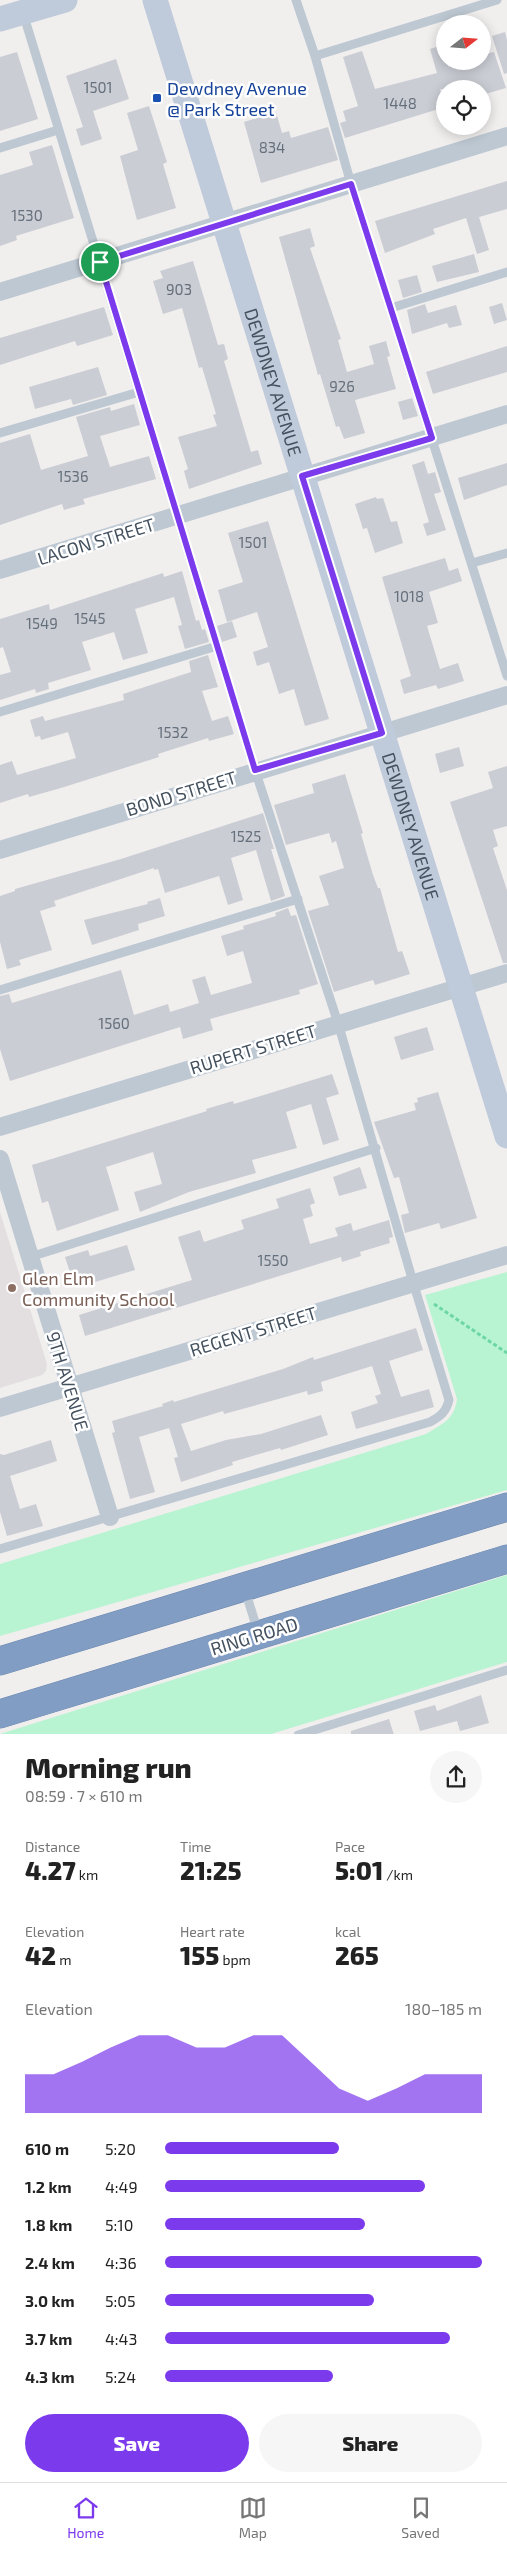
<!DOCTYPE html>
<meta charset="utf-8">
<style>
:root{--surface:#fff;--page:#f6f6f6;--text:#222;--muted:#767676;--line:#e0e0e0;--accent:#7c3aed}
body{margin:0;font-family:"Exo 2",sans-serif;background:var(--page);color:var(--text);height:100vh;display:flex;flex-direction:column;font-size:19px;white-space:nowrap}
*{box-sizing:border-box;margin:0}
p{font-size:16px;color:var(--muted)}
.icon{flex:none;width:28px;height:28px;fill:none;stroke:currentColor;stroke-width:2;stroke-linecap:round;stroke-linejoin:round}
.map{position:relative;height:1734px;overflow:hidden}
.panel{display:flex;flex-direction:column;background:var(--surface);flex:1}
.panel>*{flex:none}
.needle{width:32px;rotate:73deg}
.controls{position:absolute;left:436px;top:15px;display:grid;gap:10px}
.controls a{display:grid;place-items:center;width:55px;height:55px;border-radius:50%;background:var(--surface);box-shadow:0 2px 12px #0003;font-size:25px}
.pin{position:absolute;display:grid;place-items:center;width:42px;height:42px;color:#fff;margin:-21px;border:2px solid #fff;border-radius:50%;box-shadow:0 1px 5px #0007}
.round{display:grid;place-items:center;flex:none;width:52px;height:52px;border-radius:26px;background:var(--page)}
.overview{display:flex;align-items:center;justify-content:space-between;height:85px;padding:0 25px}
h1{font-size:28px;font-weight:800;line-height:38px}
.figures{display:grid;grid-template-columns:repeat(3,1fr);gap:8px;height:85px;padding:5px 25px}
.figures div{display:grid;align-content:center}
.figures b{font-size:25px;font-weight:800}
.figures small{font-size:14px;font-weight:400}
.figures p{font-size:14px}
.chart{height:140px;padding:10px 25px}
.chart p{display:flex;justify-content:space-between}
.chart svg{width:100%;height:90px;margin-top:5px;fill:var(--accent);opacity:.7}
.button{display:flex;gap:10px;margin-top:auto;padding:10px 25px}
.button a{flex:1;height:58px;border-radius:30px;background:var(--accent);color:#fff;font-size:20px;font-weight:800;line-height:58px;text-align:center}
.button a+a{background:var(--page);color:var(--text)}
ul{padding:0 25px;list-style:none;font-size:16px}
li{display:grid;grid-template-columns:80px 60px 1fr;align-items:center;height:38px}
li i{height:12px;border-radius:6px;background:var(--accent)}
.tabs{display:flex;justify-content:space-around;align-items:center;height:70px;border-top:1px solid var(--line);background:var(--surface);font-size:14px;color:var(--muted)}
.tabs a{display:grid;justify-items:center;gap:2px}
.tabs .selected{color:var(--accent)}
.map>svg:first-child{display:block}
</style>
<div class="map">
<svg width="507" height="1735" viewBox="0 0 507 1735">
<rect width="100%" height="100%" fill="#f1eeee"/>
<!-- education -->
<path fill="#e3dfe0" d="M0 1212 47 1364 46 1371 42 1375 0 1388Z"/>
<!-- green -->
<path fill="#b8f4d2" d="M507 1272V1490L0 1636V1564L426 1434C442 1424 454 1420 457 1399L425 1295Z
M507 1575V1662L271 1734H0Z"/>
<!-- building -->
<path fill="#cacdd4" d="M505 32 507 40V73L504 74 492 36Z
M442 45 445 61 449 67 469 61H482V55L494 52 506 88 482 95V89H440L445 107 345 138 340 123 346 121 343 111 358 106 343 57 362 51 375 89 437 73 430 49Z
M17 52 38 119 0 131V57Z
M116 59 129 99 93 111 102 139 81 146 76 129 83 127 66 76Z
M149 106 167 162 163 164 176 208 137 220 120 156 138 150 127 113Z
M276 112 282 133 289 131 291 138 328 127 338 160 261 183 244 122Z
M52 145 74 218 16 236 17 240 0 246V175L33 165 29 152Z
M507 181V209L479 217 489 250 477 254 466 218 433 229 435 234 385 253 375 221Z
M310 228 315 246 310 248 341 339 338 340 347 372 374 364 369 346 386 341 390 356 387 357 396 389 355 400 365 433 344 439 339 426 336 427 320 374 318 375 279 237Z
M474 254 479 272 437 282 432 266Z
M193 261 218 345 224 344 228 359 224 361 251 452 258 450 262 464 189 489 184 471 188 469 178 437 217 426 213 415 216 414 202 367 199 368 182 308 163 314 153 281 163 278 160 271Z
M417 275 422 292 403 298 398 280Z
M502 303 507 320 494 324 489 307Z
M425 304 428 313 456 305 462 325 449 328 447 323 412 334 407 310Z
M104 307 113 335 77 346 75 341 0 365V338Z
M507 346V372L433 394 426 372Z
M98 367 107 395 73 405 71 399 35 409 29 387Z
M412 398 418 416 403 420 398 402Z
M134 404 140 425 100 436 110 467 149 456 156 479 83 499 85 504 64 510 62 504 0 525V443L30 434 41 470 88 456 76 417 110 407 111 411Z
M424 461 428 474 435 472 441 492 434 494 446 530 427 536 423 524 429 522 412 465Z
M507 463V485L464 500 458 478Z
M376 497 377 499 383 498 391 522 397 521 403 543 375 553 367 528 363 529 355 504Z
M268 521 329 719 305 726 294 689 279 694 269 662 257 666 253 652 268 647 257 612 227 622 218 590 243 582 228 533Z
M445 558 449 571 458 568 462 581 429 592 438 623 427 626 440 669 458 663 464 681 438 689 436 685 404 694 400 680 411 676 382 577Z
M182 571 196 621 199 620 202 630 205 629 209 642 185 649 178 626 182 625 174 597 135 609 148 653 123 660 114 632 82 642 91 670 48 683 49 689 36 693 35 689 0 700V675L11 672 3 647 0 648V619L49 604 50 610 163 573 164 577Z
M232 621 237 637 222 642 217 626Z
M208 655 218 687 202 691 212 721 228 716 234 734 209 741 208 738 158 754 159 757 61 788 29 797 28 794 0 803V765L12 761 17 775 76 758 68 732 41 740 40 736 35 737 30 720 43 716 45 721 124 700 123 694 191 672 189 661Z
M459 747 464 766 440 773 435 754Z
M507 766V826L493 830 498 846 493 848 507 890V963H503L450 802 493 788 488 772Z
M345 774 363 833 361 834 373 875 378 888H380L398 952 402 951 410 974 375 985 373 980 334 992 308 911 329 905 319 876 344 868 336 841 332 843 329 833 286 845 274 805 314 793 312 784Z
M263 813 274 849H271L285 896 271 901 256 850 231 858 243 900 228 905 219 876 165 893 158 869 154 870V868L54 901 56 906 40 911 52 950 19 960 21 965 7 969 0 942V896L15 891V889L121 859Z
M160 898 165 916 138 924 139 930 92 945 84 920 148 904 147 902Z
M288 908 291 916 296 915 318 984 299 990 300 994 210 1019 213 1030 183 1039 180 1027 10 1081 0 1049V996L9 994 12 1003 121 970 134 1015 168 1004 170 1012 199 1003 192 980 205 976 211 995 252 983 243 951 227 956 221 936 244 929 243 926 276 916 275 913Z
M427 1027 434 1050 401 1060 394 1037Z
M332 1074 339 1094 326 1098 339 1140 323 1145 311 1104 286 1112 297 1148 252 1160 256 1173 189 1192 140 1212 134 1192 162 1184 153 1152 106 1167 119 1210 57 1231 48 1201 42 1203 32 1165 207 1111 206 1109 233 1101 234 1104Z
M438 1092 477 1218 441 1229 439 1223 405 1233 401 1215 409 1213 399 1177 394 1178 374 1122 416 1110 414 1103 418 1102 417 1098Z
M360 1167 367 1188 339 1196 333 1177Z
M310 1188 315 1203 310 1205 313 1216 303 1219 310 1244 338 1236 335 1228 351 1223 353 1231 389 1220 393 1237 389 1238 390 1243 360 1252 361 1256 342 1262 341 1257 85 1336 79 1315 192 1280 178 1237 200 1230 204 1242 244 1229 241 1220 279 1208 276 1199Z
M127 1245 135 1270 85 1285 84 1282 74 1285 65 1257 88 1250 90 1256Z
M416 1328 423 1350 389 1361 401 1397 429 1389 434 1407 356 1429 351 1412 378 1403 375 1396 381 1394 372 1366 321 1382 323 1391 308 1395 307 1391 224 1414 223 1411 181 1424 191 1451 226 1440 261 1434 321 1415 328 1435 281 1450 280 1448 232 1462 233 1465 181 1482 174 1458 178 1457 169 1428 139 1437 155 1492 130 1499 112 1433 115 1432 112 1421 163 1406 162 1404 173 1400 174 1402 283 1369 313 1357 314 1360Z
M51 1440 57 1461 10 1476 20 1509 36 1504 43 1526 7 1536 0 1512V1454L4 1455Z
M481 1695 489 1723 460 1731 457 1721 420 1731 414 1711 435 1705 437 1711Z
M389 1719 394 1735H351V1731Z"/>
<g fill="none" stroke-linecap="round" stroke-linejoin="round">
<!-- highway casing -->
<g stroke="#6c88af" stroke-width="29">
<path id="highway" d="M0 1661 507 1507
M0 1714 507 1559"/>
</g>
<!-- path -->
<path stroke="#6cd6a7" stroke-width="3" stroke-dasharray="4 2.5" stroke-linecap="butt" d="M434 1304 507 1353"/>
<!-- lane -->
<path stroke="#bdc8d2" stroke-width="9" d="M296 0 315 56 351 184 507 676
M315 56 497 0
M0 148 58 130
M391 308 507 272
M0 433 139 392
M472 563 507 553
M0 712 217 646
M0 990 298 899
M30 1257 376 1148
M0 1549 430 1422C441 1416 446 1412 449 1400L413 1282 338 1023 255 770 23 13
M245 1590 258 1632
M298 1735 507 1670"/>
<!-- street -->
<path stroke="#bdc8d2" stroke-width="18" d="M0 292 507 136
M0 570 507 414
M0 850 507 695
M0 1127 507 973
M0 1159 110 1517
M0 1408 507 1255"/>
<!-- secondary -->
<g stroke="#bfcada" stroke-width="25">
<path id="s1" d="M155 0 507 1136"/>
<path d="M0 19 65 0"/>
</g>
<!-- highway -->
<use href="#highway" stroke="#819dc3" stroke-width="28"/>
</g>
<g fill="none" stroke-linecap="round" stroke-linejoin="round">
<!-- route casing -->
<g stroke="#fff" stroke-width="10">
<path id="route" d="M351 184 432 438 302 476 382 733 255 770 100 262Z"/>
</g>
<!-- route -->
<use href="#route" stroke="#7c3aed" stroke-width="6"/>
</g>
<!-- markers -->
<rect fill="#1a4fb4" stroke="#fff" stroke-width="2" x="152" y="93" width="10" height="10" rx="2.5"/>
<circle fill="#8d6e63" stroke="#fff" stroke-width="2" cx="12" cy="1288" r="5"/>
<g text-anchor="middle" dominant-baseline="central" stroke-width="5" stroke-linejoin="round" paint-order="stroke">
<!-- number labels -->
<g font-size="15" fill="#66707c">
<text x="98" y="87">1501</text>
<text x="400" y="103">1448</text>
<text x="272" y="147">834</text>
<text x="27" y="215">1530</text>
<text x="179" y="289">903</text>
<text x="342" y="386">926</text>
<text x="73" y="476">1536</text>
<text x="253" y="542">1501</text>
<text x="409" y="596">1018</text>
<text x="90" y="618">1545</text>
<text x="42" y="623">1549</text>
<text x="173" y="732">1532</text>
<text x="246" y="836">1525</text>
<text x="114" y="1023">1560</text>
<text x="273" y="1260">1550</text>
</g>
<!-- transit labels -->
<g font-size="18" fill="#164399" stroke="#fff" text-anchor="start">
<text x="167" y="88">Dewdney Avenue<tspan x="167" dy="21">@ Park Street</tspan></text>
</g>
<!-- street labels -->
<g font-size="18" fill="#44515e" stroke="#fff">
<text stroke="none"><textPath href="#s1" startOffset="400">DEWDNEY AVENUE</textPath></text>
<text transform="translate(96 541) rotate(-17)">LACON STREET</text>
<text transform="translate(181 793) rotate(-17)">BOND STREET</text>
<text stroke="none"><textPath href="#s1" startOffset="865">DEWDNEY AVENUE</textPath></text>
<text transform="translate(253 1049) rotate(-17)">RUPERT STREET</text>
<text transform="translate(253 1331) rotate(-17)">REGENT STREET</text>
<text transform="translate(68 1381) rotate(73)">9TH AVENUE</text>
<text transform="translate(254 1636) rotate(-17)">RING ROAD</text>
</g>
<!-- education labels -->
<g font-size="18" fill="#785e54" stroke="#fff" text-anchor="start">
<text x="22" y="1278">Glen Elm<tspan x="22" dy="21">Community School</tspan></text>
</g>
</g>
</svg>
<div class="controls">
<a><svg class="needle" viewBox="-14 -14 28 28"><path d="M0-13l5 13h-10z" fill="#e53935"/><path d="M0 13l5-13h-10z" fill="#767676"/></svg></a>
<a><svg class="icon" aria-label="locate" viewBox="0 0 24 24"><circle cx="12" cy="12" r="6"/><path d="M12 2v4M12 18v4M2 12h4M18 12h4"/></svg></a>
</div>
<div class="pin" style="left:100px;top:262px;background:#1e9e55"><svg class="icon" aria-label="arrive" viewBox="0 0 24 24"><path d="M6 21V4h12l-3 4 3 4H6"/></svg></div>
</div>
<section class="panel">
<div class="overview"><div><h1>Morning run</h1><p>08:59 · 7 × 610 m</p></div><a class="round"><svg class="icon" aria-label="share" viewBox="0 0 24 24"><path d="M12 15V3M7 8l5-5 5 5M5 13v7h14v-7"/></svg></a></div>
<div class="figures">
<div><p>Distance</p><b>4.27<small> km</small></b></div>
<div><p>Time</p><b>21:25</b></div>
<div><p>Pace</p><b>5:01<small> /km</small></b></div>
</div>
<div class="figures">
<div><p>Elevation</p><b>42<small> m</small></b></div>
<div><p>Heart rate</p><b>155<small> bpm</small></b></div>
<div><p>kcal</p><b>265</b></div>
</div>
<div class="chart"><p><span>Elevation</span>180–185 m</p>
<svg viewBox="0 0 160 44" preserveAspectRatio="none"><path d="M0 44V25L10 25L20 19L30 12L40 6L50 6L60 12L70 12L80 6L90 6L100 19L110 32L120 38L130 32L140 25L150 25L160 25V44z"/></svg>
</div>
<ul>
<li><b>610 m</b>5:20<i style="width:55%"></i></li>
<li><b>1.2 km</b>4:49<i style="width:82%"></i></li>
<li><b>1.8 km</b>5:10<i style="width:63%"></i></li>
<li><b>2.4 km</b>4:36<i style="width:100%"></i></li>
<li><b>3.0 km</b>5:05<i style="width:66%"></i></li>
<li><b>3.7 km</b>4:43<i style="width:90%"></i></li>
<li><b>4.3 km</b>5:24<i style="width:53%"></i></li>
</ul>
<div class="button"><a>Save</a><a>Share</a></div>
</section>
<nav class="tabs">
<a class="selected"><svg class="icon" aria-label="home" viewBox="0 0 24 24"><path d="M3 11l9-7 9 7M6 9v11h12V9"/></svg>Home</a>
<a><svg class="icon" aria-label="map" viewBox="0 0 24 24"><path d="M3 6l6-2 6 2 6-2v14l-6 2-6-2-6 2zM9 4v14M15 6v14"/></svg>Map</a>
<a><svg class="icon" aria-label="saved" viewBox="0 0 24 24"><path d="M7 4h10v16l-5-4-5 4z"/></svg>Saved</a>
</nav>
